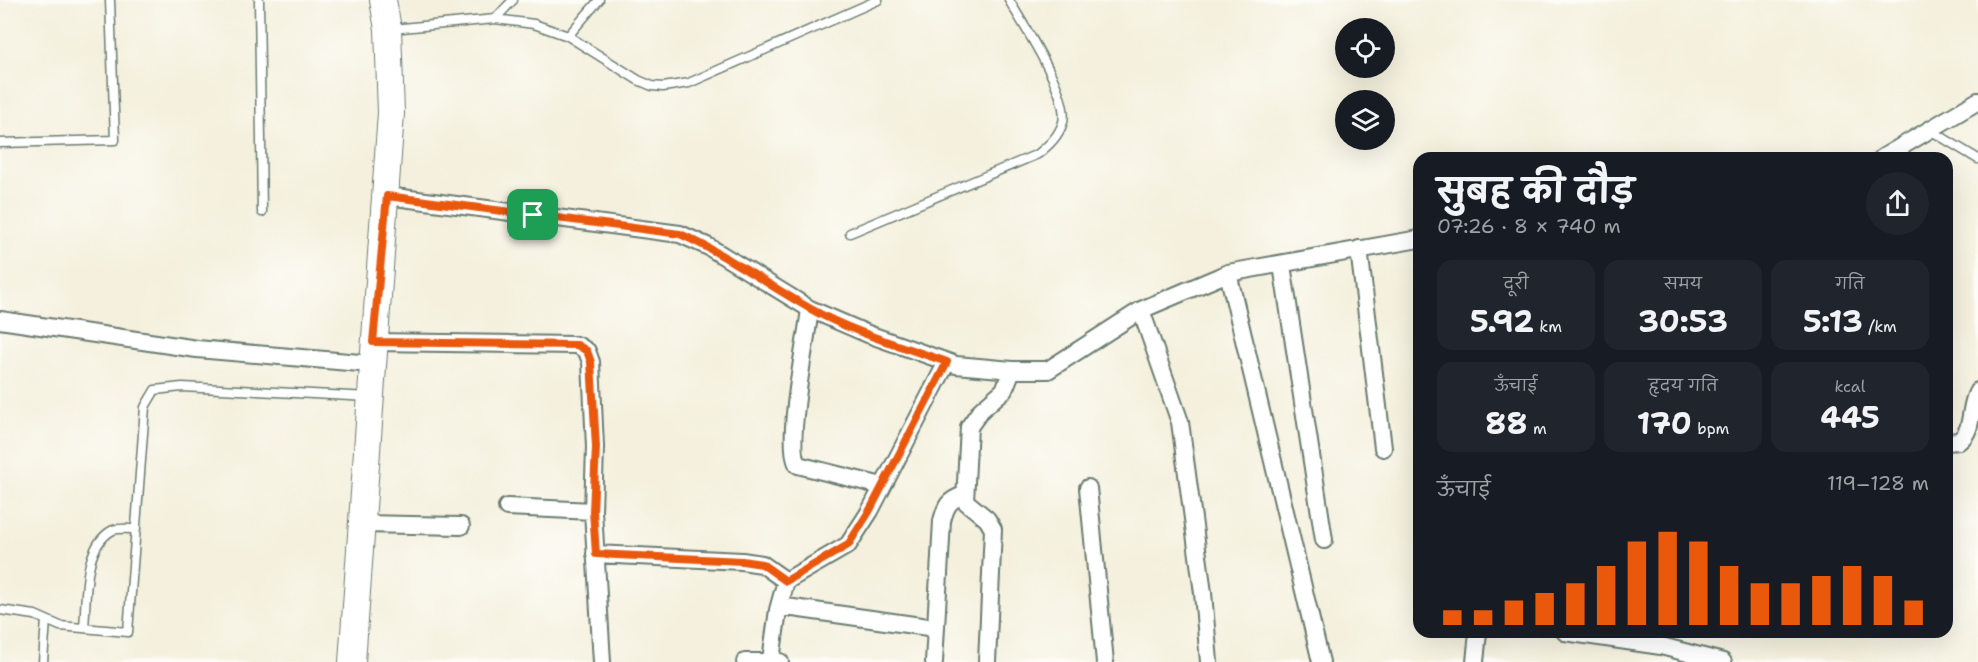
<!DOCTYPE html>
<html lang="hi">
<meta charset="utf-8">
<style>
:root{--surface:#171b24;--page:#20242c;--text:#f1f3f6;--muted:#9ea1a6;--accent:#ea580c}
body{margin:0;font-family:"Shantell Sans","Playpen Sans Deva",sans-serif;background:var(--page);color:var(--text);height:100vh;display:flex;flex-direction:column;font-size:22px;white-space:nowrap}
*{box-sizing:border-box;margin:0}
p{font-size:20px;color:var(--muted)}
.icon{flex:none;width:33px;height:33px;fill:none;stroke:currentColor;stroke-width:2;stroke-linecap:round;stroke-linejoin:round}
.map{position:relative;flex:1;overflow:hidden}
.sheet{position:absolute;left:1413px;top:152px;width:540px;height:486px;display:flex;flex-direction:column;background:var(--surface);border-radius:18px;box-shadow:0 6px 24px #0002}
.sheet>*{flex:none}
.tools{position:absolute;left:1335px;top:18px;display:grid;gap:12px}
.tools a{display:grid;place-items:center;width:60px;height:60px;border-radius:50%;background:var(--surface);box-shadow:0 6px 24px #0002;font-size:30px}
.pin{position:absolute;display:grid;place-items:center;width:51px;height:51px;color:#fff;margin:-26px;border-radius:12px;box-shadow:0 3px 9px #0006}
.round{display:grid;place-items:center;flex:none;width:63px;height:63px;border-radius:32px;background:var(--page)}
.summary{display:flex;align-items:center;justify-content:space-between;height:102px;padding:0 24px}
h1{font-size:33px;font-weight:700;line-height:45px}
.figures{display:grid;grid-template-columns:repeat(3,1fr);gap:9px;height:102px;padding:6px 24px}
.figures div{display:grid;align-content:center;border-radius:15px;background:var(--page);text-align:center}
.figures b{font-size:30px;font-weight:700}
.figures small{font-size:16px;font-weight:400}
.figures p{font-size:16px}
.chart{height:168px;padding:12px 24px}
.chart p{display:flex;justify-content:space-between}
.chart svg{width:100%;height:108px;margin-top:6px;stroke:var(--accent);stroke-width:6}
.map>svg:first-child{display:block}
</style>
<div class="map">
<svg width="1978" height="662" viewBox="0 0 1978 662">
<rect width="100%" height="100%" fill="#fdfcf7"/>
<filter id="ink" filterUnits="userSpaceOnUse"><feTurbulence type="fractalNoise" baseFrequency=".0167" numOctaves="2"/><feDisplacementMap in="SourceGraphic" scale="12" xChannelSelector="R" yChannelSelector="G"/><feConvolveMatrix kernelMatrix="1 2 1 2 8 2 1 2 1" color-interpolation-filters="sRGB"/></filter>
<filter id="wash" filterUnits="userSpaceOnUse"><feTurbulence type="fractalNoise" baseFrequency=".008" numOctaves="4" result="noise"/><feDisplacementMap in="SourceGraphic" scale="24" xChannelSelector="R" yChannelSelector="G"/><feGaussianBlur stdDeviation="1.35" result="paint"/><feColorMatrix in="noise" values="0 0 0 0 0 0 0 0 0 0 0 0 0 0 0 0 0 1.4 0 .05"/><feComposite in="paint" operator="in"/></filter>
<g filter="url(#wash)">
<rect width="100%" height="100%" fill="#f4f0dd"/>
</g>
<g filter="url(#ink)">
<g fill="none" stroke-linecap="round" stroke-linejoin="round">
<!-- service casing -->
<g stroke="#6a7c6f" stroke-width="11">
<path id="service" d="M259 0 262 212
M495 19 513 0
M392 29 495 19 534 24 568 36 638 80 652 86 663 87 689 83 878 0
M568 36 599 0
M1930 130 1978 159
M0 143 115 140 110 0
M850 233 1038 154C1049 145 1059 136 1063 122 1070 95 1023 25 1009 0
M0 610 35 615 60 626 128 632 145 407 155 390 182 387 369 397
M84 627C87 599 82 546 113 530 118 528 130 529 136 529
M43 662 46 620"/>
</g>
<!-- minor casing -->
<g stroke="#6a7c6f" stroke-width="20">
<path id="minor" d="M1882 158 1978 101
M387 196 680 234 709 247 810 309 868 334 956 365 1012 370H1048L1141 310 1228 273 1419 239
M1359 249 1383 448
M1282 265 1324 540
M1228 273 1321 662
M810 309C807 337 784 448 798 465L882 486
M1141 310 1180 422 1203 593 1209 662
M0 320 197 349 372 364
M373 342 577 345 587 351 591 362 595 447 593 511 602 662
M1947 442 1959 441C1975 429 1968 407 1978 391
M1088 488 1105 662
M507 507 593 511
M362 524 461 526
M595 554 742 561 762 564 786 581
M779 606 935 628
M1565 632 1661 646 1723 662
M771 660 778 610 786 581 848 545 870 511 947 362
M745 662H780
M934 662 942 521C946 505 949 500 964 495
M987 662 993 529 987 519 965 501 969 427 981 410 1004 390 1012 370
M1475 662 1478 632"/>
</g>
<!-- primary casing -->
<g stroke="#6a7c6f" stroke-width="28">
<path id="primary" d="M352 662 391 113 388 29 383 0"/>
</g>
<!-- service -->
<use href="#service" stroke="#fff" stroke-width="8"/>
<!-- minor -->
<use href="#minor" stroke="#fff" stroke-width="16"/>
<!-- primary -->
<use href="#primary" stroke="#fff" stroke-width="26"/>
</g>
</g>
<g fill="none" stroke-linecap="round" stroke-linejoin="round" filter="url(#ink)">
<!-- route casing -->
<g stroke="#fff" stroke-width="12">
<path id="route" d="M387 196 680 234C725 254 765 283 809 308 851 332 901 346 947 362L870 510 848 545 786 581 762 564 742 561 596 554 593 511 596 447 591 362 587 351 577 345 373 342Z"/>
</g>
<!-- route -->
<use href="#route" stroke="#ea580c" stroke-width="8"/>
</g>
</svg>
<div class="tools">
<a><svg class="icon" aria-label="locate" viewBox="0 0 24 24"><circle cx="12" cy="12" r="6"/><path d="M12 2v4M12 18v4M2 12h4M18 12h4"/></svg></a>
<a><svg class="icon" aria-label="layers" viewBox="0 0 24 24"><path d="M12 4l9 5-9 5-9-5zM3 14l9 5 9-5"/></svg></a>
</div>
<div class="pin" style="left:533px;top:215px;background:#1e9e55"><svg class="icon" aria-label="arrive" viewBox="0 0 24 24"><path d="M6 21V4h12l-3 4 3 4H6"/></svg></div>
<section class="sheet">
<div class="summary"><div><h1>सुबह की दौड़</h1><p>07:26 · 8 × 740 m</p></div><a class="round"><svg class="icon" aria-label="share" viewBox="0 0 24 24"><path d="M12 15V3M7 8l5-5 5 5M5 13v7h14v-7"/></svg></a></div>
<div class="figures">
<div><p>दूरी</p><b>5.92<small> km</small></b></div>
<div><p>समय</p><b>30:53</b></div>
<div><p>गति</p><b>5:13<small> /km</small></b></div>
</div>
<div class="figures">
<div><p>ऊँचाई</p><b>88<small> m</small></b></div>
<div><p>हृदय गति</p><b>170<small> bpm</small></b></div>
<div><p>kcal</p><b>445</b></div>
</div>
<div class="chart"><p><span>ऊँचाई</span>119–128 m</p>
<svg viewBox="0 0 160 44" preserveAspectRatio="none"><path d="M5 44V38M15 44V38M25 44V34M35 44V31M45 44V27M55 44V20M65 44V10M75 44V6M85 44V10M95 44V20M105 44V27M115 44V27M125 44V24M135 44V20M145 44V24M155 44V34"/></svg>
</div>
</section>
</div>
